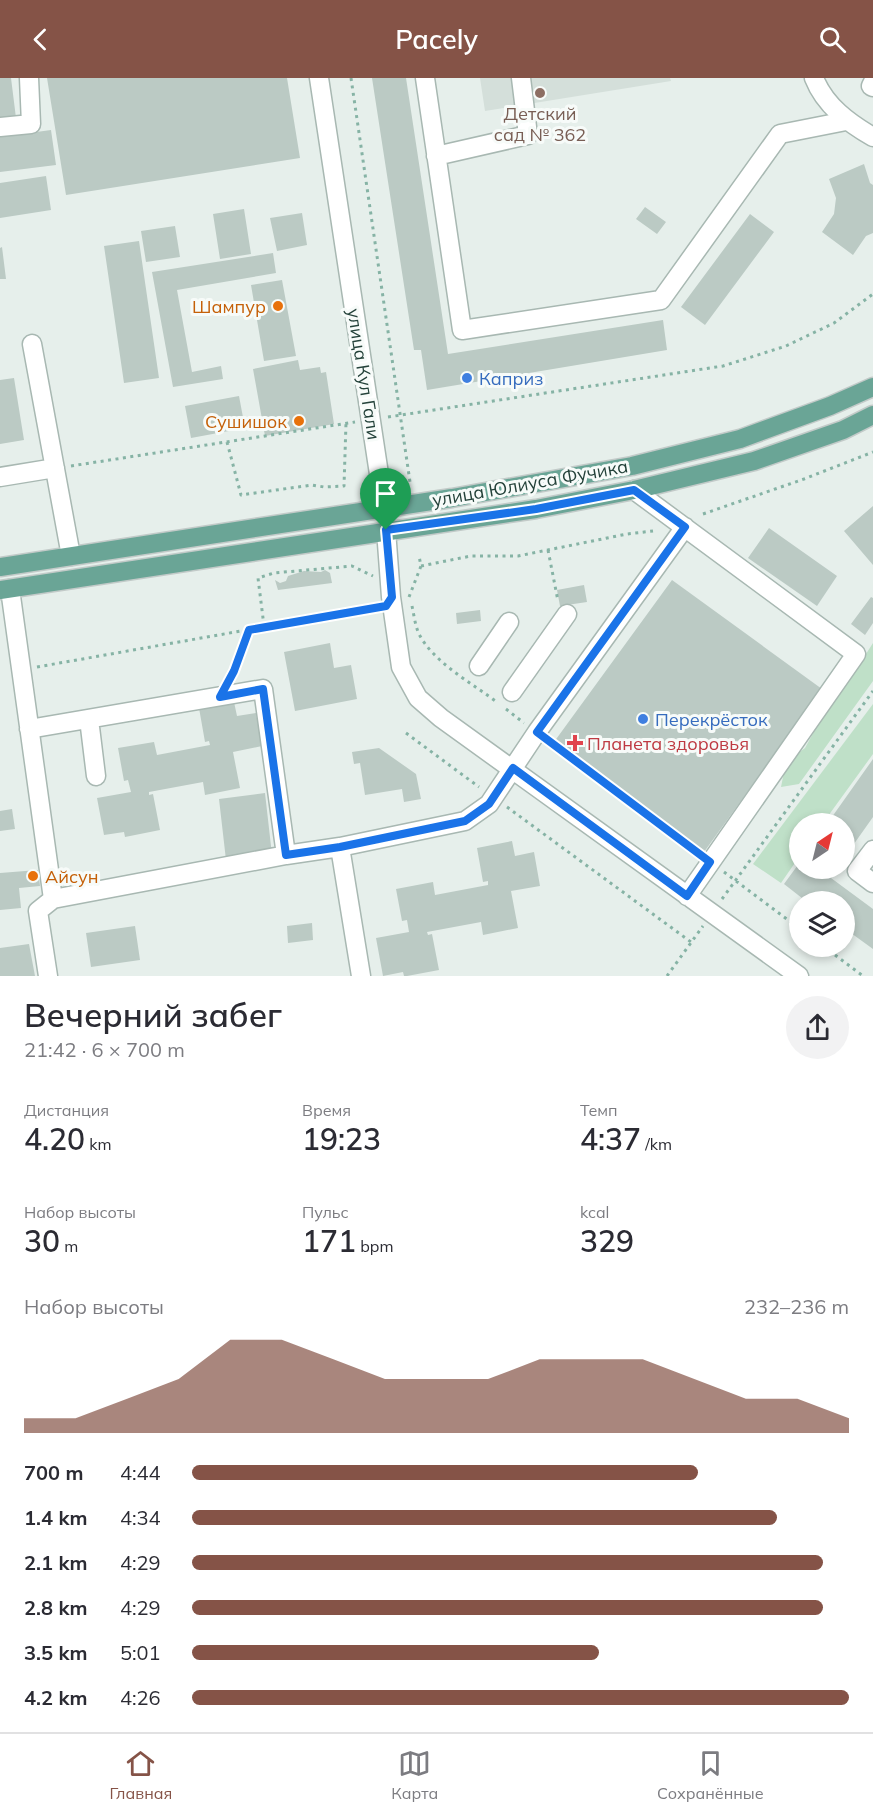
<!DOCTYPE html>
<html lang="ru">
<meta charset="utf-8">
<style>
:root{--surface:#fff;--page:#f2f2f3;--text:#2b2b33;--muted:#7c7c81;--line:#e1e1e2;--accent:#855347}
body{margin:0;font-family:Mulish,sans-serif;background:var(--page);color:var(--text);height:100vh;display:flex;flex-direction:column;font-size:22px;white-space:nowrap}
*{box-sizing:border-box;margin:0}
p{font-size:20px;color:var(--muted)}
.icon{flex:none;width:33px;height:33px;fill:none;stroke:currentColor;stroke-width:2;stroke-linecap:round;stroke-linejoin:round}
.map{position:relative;height:898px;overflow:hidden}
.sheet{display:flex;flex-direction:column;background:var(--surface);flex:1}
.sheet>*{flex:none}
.needle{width:39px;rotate:35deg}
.controls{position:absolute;left:789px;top:735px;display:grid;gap:12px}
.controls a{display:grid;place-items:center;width:66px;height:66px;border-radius:50%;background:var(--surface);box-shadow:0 3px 9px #0003;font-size:30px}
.pin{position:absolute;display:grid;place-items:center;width:51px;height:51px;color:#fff;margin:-62px -26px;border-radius:50% 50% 50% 0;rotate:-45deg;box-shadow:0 0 6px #0007}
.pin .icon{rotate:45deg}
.round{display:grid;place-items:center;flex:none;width:63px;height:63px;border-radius:32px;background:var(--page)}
.headline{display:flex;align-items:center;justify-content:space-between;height:102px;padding:0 24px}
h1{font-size:33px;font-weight:600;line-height:45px}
.metrics{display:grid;grid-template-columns:repeat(3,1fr);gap:9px;height:102px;padding:6px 24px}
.metrics div{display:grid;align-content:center}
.metrics b{font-size:30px;font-weight:600}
.metrics small{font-size:16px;font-weight:400}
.metrics p{font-size:16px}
.chart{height:168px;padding:12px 24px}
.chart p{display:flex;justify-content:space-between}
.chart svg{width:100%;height:108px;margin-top:6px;fill:var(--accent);opacity:.7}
ul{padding:0 24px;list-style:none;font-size:20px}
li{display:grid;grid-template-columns:96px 72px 1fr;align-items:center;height:45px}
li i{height:15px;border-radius:8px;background:var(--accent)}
header{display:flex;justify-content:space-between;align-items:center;height:78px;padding:0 24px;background:var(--accent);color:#fff;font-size:27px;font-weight:600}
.tabs{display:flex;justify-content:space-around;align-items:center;height:84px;border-top:2px solid var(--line);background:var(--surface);font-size:16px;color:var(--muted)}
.tabs a{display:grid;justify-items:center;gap:3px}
.tabs .active{color:var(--accent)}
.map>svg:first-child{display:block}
</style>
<header><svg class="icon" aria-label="back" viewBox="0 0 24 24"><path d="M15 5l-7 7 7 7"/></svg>Pacely<svg class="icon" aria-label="search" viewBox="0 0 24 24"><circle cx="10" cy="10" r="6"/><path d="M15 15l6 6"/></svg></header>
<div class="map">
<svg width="873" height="898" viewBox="0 0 873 898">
<rect width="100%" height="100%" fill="#e6efeb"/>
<!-- built -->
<path fill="#d4dfda" d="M480 0H670L671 3 485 33Z"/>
<!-- green -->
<path fill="#bfe0c8" d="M873 565V603L799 706 781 709 786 684 805 670 828 628 857 590Z
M873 626V676L823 745 800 746 799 779 781 805 753 786Z"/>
<!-- building -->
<path fill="#bbcac4" d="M0 0H11L16 40 0 42Z
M47 0H287L300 80 66 117Z
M372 0H406L448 276 663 242 667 272 427 312 421 272H414Z
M51 52 56 87 0 94V59Z
M864 86 870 105 873 107V155L866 158 853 177 822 154 834 136 836 120 829 101Z
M46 98 51 132 0 140V105Z
M645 129 666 144 657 156 636 141Z
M244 131 251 176 220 181 213 136Z
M302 135 307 167 277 173 270 140Z
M750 136 774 154 705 247 681 229Z
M175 148 180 179 146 184 141 153Z
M139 163 159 300 124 305 104 168Z
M2 169 6 201H0V170Z
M273 175 276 195 177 212 192 294 221 288 223 301 173 309 152 194Z
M282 202 296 278 264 283 251 207Z
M298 282 300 292 320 289 321 295 326 294 334 346 265 358 253 291Z
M14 300 24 362 0 366V302Z
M239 318 245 350 191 360 185 328Z
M873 428V487L844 453Z
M769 450 837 498 817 528 748 480Z
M325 492 330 495 332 505 278 512 275 502 280 505 286 503 288 498 304 493 321 494Z
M672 502 822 611 704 774 554 664Z
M584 507 587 524 560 528 557 512Z
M871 519 873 520V545L865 557 851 546Z
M480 532 481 543 457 546 456 535Z
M330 565 334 590 351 587 357 621 295 633 284 574Z
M234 624 237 638 256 635 262 668 233 674 240 710 205 717 203 704 149 714V717L153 716 160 752 125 759 124 754 104 757 97 720 131 714 128 702 124 703 118 670 154 664 157 677 210 667 209 663 205 664 199 630Z
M379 670 416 696 421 721 404 724 402 711 365 717 360 685 354 686 352 674Z
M873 681V739L844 780V746H827Z
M265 715 272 777 226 782 219 721Z
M12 731 15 751 0 753V733Z
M512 763 515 778 534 774 540 808 511 813 518 850 483 857 481 844 427 854 428 857 432 856 439 892 407 898H404L403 894 383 898 376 860 409 854 407 842 402 843 396 811 433 804 435 817 488 807V803L483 804 477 770Z
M800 784V790H837L831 800 873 831V871L844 850V824H807L784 806Z
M38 792 40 808 19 810 21 830 0 832V812H8H0V795Z
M312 845 313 862 288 865 287 848Z
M135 848 140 882 91 889 86 855Z
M29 866 35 898H0V870Z"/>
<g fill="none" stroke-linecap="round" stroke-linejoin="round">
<!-- minor casing -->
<g stroke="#a8b8b2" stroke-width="21">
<path id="minor" d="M319 0 384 429
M425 0 462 252 661 222 780 56 846 43
M814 0C825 28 849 45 873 59
M873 4 871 8 873 9
M0 49 31 46 29 0
M436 78 528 57 521 0
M32 266 71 478
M0 399 55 390
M634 412 856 576 687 818
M386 452 391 519 401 589 418 620 441 640 799 898
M10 511 53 821 286 777
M479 588 509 544
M512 614 567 536
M89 641 96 698
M29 651 263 611 286 777 340 769
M873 772 857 793 873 805
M48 898 38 833 53 821
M361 898 340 769 465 743 489 726 537 654 685 449"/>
</g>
<!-- major casing -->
<g stroke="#c2cac8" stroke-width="21">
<path id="major" d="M0 489 452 420 632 388 740 361 830 328 873 309
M0 512 536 431 634 412 754 383 843 352 873 337"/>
</g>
<!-- path -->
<path stroke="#86b3a5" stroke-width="3" stroke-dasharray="3 4.5" stroke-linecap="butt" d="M351 0 410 404
M388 339 723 288 786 268 834 245 873 216
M227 364 241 417 312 407 324 409 344 408 346 345
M71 388 355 344
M703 436 804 401 873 374
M548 472 558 523
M421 488 471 478H518L627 456 653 453
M409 519 421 488 419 478
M412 528C414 537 415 547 419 556 434 585 472 605 498 625
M264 548 258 500 274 495 352 488 373 498
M37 589 377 529
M230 600 249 552
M506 631 524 645
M406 655 479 709
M551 665 697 774
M507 729 691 864
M724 794 800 851
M722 821 873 613
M823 868 863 898
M667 898 703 848"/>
<!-- minor -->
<use href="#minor" stroke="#fff" stroke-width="18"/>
<!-- major -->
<use href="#major" stroke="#6aa596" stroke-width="18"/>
</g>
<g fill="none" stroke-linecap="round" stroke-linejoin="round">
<!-- route casing -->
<g stroke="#fff" stroke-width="12">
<path id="route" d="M634 412 685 449 537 654 710 784 687 818 513 690 489 726 465 743 340 769 286 777 263 611 220 619 234 593 249 552 386 528 392 519 386 452 536 431Z"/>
</g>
<!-- route -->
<use href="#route" stroke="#1a73e8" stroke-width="8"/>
</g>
<!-- markers -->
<circle fill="#8d6e63" stroke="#f7fbf9" stroke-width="2" cx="540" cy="15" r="6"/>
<g fill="#e8710a" stroke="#f7fbf9" stroke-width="2">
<circle cx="278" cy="228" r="6"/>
<circle cx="299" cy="343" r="6"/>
<circle cx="33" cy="798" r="6"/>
</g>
<g fill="#3f7fe0" stroke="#f7fbf9" stroke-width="2">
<circle cx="467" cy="300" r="6"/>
<circle cx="643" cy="641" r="6"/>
</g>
<path fill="#e0444e" stroke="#f7fbf9" stroke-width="2" d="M572 656h6v6h6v6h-6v6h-6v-6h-6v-6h6z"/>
<g text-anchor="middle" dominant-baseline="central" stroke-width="6" stroke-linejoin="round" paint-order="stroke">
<!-- education labels -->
<g font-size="18" fill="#785e54" stroke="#f7fbf9">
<text x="540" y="35">Детский<tspan x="540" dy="21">сад № 362</tspan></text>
</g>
<!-- food labels -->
<g font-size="18" fill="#c56008" stroke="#f7fbf9" text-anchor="end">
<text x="266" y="228">Шампур</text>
<text x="287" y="343">Сушишок</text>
<text x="45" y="798" text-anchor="start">Айсун</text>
</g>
<!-- street labels -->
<g font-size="18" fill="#24423a" stroke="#f7fbf9">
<text transform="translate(364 296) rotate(81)">улица Кул Гали</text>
<text transform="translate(530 405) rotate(-10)">улица Юлиуса Фучика</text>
</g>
<!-- shop labels -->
<g font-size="18" fill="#366cbe" stroke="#f7fbf9" text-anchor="start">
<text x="479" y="300">Каприз</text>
<text x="655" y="641">Перекрёсток</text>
</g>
<!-- health labels -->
<g font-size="18" fill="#be3a42" stroke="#f7fbf9" text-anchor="start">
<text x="587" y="665">Планета здоровья</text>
</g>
</g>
</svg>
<div class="controls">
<a><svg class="needle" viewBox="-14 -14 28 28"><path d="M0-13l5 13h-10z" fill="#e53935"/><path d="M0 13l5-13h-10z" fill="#7c7c81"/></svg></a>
<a><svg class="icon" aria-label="layers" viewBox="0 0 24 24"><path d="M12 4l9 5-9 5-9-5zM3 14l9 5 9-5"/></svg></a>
</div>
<div class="pin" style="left:386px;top:452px;background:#1e9e55"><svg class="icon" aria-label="arrive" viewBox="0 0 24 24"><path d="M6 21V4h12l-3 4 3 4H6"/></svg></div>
</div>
<section class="sheet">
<div class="headline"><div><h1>Вечерний забег</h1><p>21:42 · 6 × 700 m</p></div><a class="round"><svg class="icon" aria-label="share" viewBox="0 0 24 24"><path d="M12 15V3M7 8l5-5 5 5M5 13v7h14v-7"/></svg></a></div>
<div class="metrics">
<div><p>Дистанция</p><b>4.20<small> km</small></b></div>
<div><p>Время</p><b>19:23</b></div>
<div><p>Темп</p><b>4:37<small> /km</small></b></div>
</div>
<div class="metrics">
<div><p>Набор высоты</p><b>30<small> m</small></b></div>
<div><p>Пульс</p><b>171<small> bpm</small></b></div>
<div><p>kcal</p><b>329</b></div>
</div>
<div class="chart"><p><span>Набор высоты</span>232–236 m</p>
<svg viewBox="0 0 160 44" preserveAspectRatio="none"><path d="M0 44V38L10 38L20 30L30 22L40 6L50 6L60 14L70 22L80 22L90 22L100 14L110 14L120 14L130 22L140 30L150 30L160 38V44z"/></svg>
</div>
<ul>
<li><b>700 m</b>4:44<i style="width:77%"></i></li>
<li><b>1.4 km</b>4:34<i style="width:89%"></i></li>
<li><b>2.1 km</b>4:29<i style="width:96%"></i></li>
<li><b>2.8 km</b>4:29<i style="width:96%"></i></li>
<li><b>3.5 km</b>5:01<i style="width:62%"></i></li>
<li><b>4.2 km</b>4:26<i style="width:100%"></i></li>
</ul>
</section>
<nav class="tabs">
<a class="active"><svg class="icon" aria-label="home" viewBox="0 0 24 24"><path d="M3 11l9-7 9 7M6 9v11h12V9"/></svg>Главная</a>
<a><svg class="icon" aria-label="map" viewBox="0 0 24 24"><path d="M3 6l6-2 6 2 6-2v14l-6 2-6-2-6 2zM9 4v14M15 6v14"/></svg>Карта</a>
<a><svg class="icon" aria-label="saved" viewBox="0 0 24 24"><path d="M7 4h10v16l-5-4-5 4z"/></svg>Сохранённые</a>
</nav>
